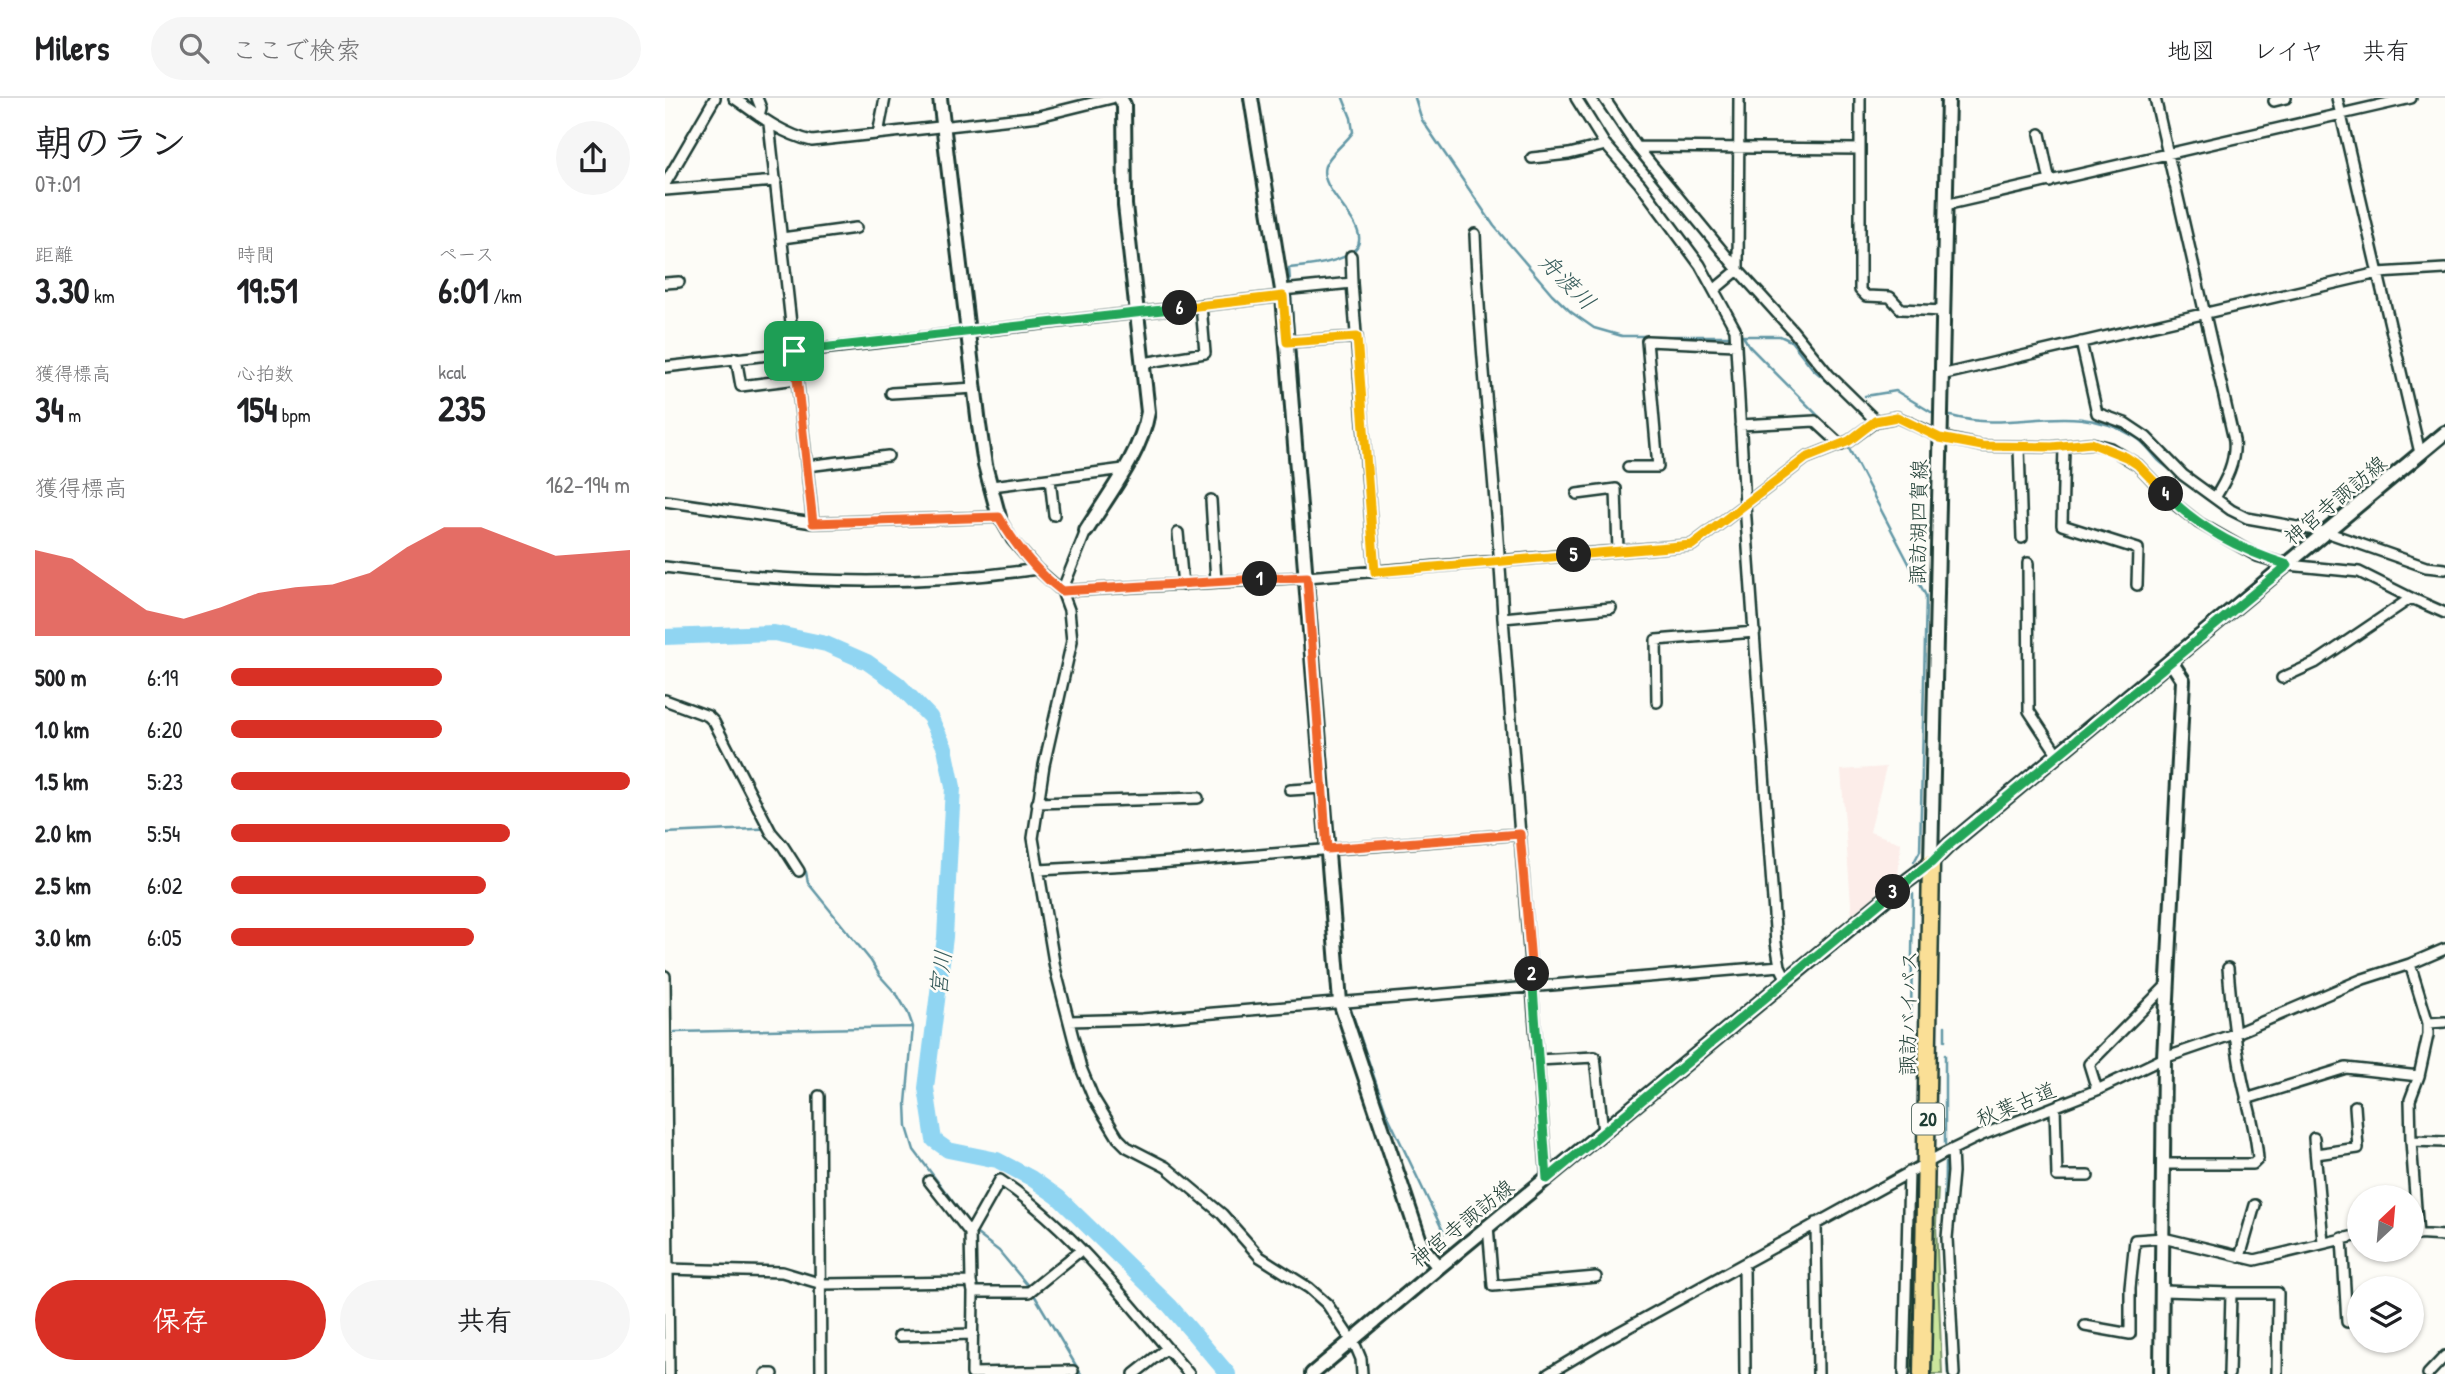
<!DOCTYPE html>
<html lang="ja">
<meta charset="utf-8">
<style>
:root{--surface:#fff;--page:#f6f6f6;--text:#202124;--muted:#757577;--line:#e0e0e0;--accent:#d93025}
body{margin:0;font-family:"Patrick Hand","Klee One",sans-serif;background:var(--page);color:var(--text);height:100vh;display:flex;flex-direction:column;font-size:26px;white-space:nowrap}
*{box-sizing:border-box;margin:0}
p{font-size:23px;color:var(--muted)}
.icon{flex:none;width:38px;height:38px;fill:none;stroke:currentColor;stroke-width:2;stroke-linecap:round;stroke-linejoin:round}
.map{position:relative;flex:1;overflow:hidden}
.details{display:flex;flex-direction:column;background:var(--surface);width:665px}
.details>*{flex:none}
.needle{width:46px;rotate:26deg}
.fabs{position:absolute;left:1682px;top:1087px;display:grid;gap:14px}
.fabs a{display:grid;place-items:center;width:77px;height:77px;border-radius:50%;background:var(--surface);box-shadow:0 2px 5px #0004;font-size:35px}
.pin{position:absolute;display:grid;place-items:center;width:60px;height:60px;color:#fff;margin:-30px;border-radius:14px;box-shadow:0 4px 10px #0006}
.km{position:absolute;width:35px;height:35px;margin:-18px;border-radius:50%;background:#222;color:#fff;font-size:19px;line-height:35px;text-align:center}
.round{display:grid;place-items:center;flex:none;width:74px;height:74px;border-radius:37px;background:var(--page)}
.overview{display:flex;align-items:center;justify-content:space-between;height:119px;padding:0 35px}
h1{font-size:38px;font-weight:700;line-height:52px}
.metrics{display:grid;grid-template-columns:repeat(3,1fr);gap:10px;height:119px;padding:7px 35px}
.metrics div{display:grid;align-content:center}
.metrics b{font-size:35px;font-weight:700}
.metrics small{font-size:19px;font-weight:400}
.metrics p{font-size:19px}
.chart{height:196px;padding:14px 35px}
.chart p{display:flex;justify-content:space-between}
.chart svg{width:100%;height:126px;margin-top:7px;fill:var(--accent);opacity:.7}
.button{display:flex;gap:14px;margin-top:auto;padding:14px 35px}
.button a{flex:1;height:80px;border-radius:42px;background:var(--accent);color:#fff;font-size:28px;font-weight:700;line-height:80px;text-align:center}
.button a+a{background:var(--page);color:var(--text)}
ul{padding:0 35px;list-style:none;font-size:23px}
li{display:grid;grid-template-columns:112px 84px 1fr;align-items:center;height:52px}
li i{height:18px;border-radius:9px;background:var(--accent)}
header{display:flex;align-items:center;gap:42px;box-sizing:border-box;height:98px;padding:0 35px;background:var(--surface);border-bottom:2px solid var(--line)}
header strong{font-size:33px}
nav{display:flex;gap:38px;margin-inline-start:auto;font-size:24px}
.search{width:490px;height:63px;background:var(--page);display:flex;align-items:center;gap:18px;box-sizing:border-box;padding:0 24px;border-radius:38px;color:var(--muted);font-size:26px}
main{display:flex;flex:1;min-height:0}
.map>svg:first-child{display:block}
</style>
<header>
<strong>Milers</strong>
<div class="search"><svg class="icon" aria-label="search" viewBox="0 0 24 24"><circle cx="10" cy="10" r="6"/><path d="M15 15l6 6"/></svg>ここで検索</div>
<nav><a>地図</a><a>レイヤ</a><a>共有</a></nav>
</header>
<main>
<section class="details">
<div class="overview"><div><h1>朝のラン</h1><p>07:01</p></div><a class="round"><svg class="icon" aria-label="share" viewBox="0 0 24 24"><path d="M12 15V3M7 8l5-5 5 5M5 13v7h14v-7"/></svg></a></div>
<div class="metrics">
<div><p>距離</p><b>3.30<small> km</small></b></div>
<div><p>時間</p><b>19:51</b></div>
<div><p>ペース</p><b>6:01<small> /km</small></b></div>
</div>
<div class="metrics">
<div><p>獲得標高</p><b>34<small> m</small></b></div>
<div><p>心拍数</p><b>154<small> bpm</small></b></div>
<div><p>kcal</p><b>235</b></div>
</div>
<div class="chart"><p><span>獲得標高</span>162–194 m</p>
<svg viewBox="0 0 160 44" preserveAspectRatio="none"><path d="M0 44V14L10 17L20 26L30 35L40 38L50 34L60 29L70 27L80 26L90 22L100 13L110 6L120 6L130 11L140 16L150 15L160 14V44z"/></svg>
</div>
<ul>
<li><b>500 m</b>6:19<i style="width:53%"></i></li>
<li><b>1.0 km</b>6:20<i style="width:53%"></i></li>
<li><b>1.5 km</b>5:23<i style="width:100%"></i></li>
<li><b>2.0 km</b>5:54<i style="width:70%"></i></li>
<li><b>2.5 km</b>6:02<i style="width:64%"></i></li>
<li><b>3.0 km</b>6:05<i style="width:61%"></i></li>
</ul>
<div class="button"><a>保存</a><a>共有</a></div>
</section>
<div class="map">
<svg width="1780" height="1276" viewBox="0 0 1780 1276">
<rect width="100%" height="100%" fill="#fdfcf7"/>
<filter id="ink" filterUnits="userSpaceOnUse"><feTurbulence type="fractalNoise" baseFrequency=".0143" numOctaves="2"/><feDisplacementMap in="SourceGraphic" scale="14" xChannelSelector="R" yChannelSelector="G"/><feConvolveMatrix kernelMatrix="1 2 1 2 8 2 1 2 1" color-interpolation-filters="sRGB"/></filter>
<g filter="url(#ink)">
<!-- built -->
<path fill="#fcede9" d="M1221 669 1205 734 1236 745 1233 779 1187 819 1176 672Z"/>
<!-- green -->
<path fill="#cbe59c" stroke="#759168" stroke-width="2" d="M1251 1090H1255L1251 1276H1246Z
M1268 1090 1273 1091 1271 1126 1277 1276H1264Z"/>
<g fill="none" stroke-linecap="round" stroke-linejoin="round">
<!-- stream -->
<path stroke="#6398a6" stroke-width="2.5" d="M750 0 757 22 829 128 887 196 906 214 929 230 957 238H1067
M1485 0 1497 50
M1500 66 1534 212
M625 183 624 170C765 158 648 103 660 68 665 55 681 45 688 34L686 20 678 0
M626 198 647 472
M1537 225 1553 292
M1077 238H1115L1126 243 1148 271 1176 295
M1078 238 1084 248 1177 342
M1200 298 1231 293 1266 314
M1286 318C1351 336 1405 300 1470 339 1479 344 1486 354 1493 362 1500 368 1507 373 1514 379
M1182 347 1261 498 1255 753 1249 764
M649 488 667 725
M0 735 110 730 141 774 143 785 206 863 215 878 233 898 243 915 248 929 241 1005 242 1029 249 1052 312 1136 334 1153 364 1189
M679 872 681 896
M685 909 721 1014 779 1135
M1246 917 1248 796
M10 934 248 929
M1280 942V928
M1280 957V1046
M1279 1126 1280 1065
M1280 1181 1283 1276
M368 1195 416 1276"/>
<!-- river -->
<path stroke="#90d5f2" stroke-width="16" d="M0 539 109 535 161 546 202 564 233 586 265 619 280 650 288 689 280 839 261 990 269 1042 283 1052 332 1062 366 1080 393 1099 505 1208 563 1276"/>
<!-- street casing -->
<g stroke="#1f3d34" stroke-width="14">
<path id="street" d="M69 0C94 18 117 36 147 43L374 18 447 0
M92 0 96 10 94 18
M911 0 939 45 975 86 1035 167 1070 231 1080 407 1111 845 1115 868 1122 882
M939 0 972 49 1073 172 1128 233 1164 277 1211 323
M1490 0 1569 342C1571 364 1561 382 1550 400
M1672 0 1755 355
M1609 3 1621 0
M104 26 148 425
M213 36 220 0
M1375 36 1385 84
M972 49 1195 51V0
M1195 51V192L1201 198 1225 199 1236 211 1278 213
M867 60 904 56 941 47
M0 86 50 0
M0 92 111 83
M1280 107 1746 0
M810 136C815 264 832 392 838 520L882 1081
M117 140 191 130
M686 158 687 185
M1073 172 1074 0
M0 185 14 184
M617 192 687 185 710 474
M1049 192 1073 172
M622 244 692 239
M1416 244 1432 315 1460 325 1481 339 1518 377 1566 412 1582 420 1661 434 1761 469 1780 471
M71 260 76 288 132 281
M478 265 540 255 536 207
M0 269 618 198
M1276 277 1713 175 1780 171
M226 295 310 290
M1075 327 1150 323 1176 347
M1399 348 1397 427 1473 451 1472 487
M1354 350 1357 440
M142 368 223 358
M963 369H993L982 243 1071 247
M385 381 389 417
M327 388 459 371
M912 396 951 391 953 453
M546 402 551 483
M0 403 148 425 334 419 347 442 372 471 397 493 404 512 407 543 379 667 368 740 390 870 416 970 428 999 453 1040 462 1049 501 1069 557 1116 595 1159 644 1190 662 1206 691 1249 696 1261 697 1276
M513 435 518 487
M1363 465 1364 613 1393 657
M0 469C122 485 250 489 372 471
M397 493 642 479 1027 447 1141 360 1184 343 1211 323 1232 319 1275 339 1317 348 1387 349 1426 345 1445 350 1473 367 1511 407 1534 425 1592 458 1623 467 1694 474 1746 500 1780 515
M397 493 421 433
M838 520 946 510
M1617 580 1650 565 1746 500
M0 602 43 618 49 624 106 734 118 748 134 773
M992 604 991 542 1090 534
M625 692 657 690
M372 705 533 700
M374 772 481 766 855 736
M1745 866 1763 925V937L1754 978 1745 1002 1746 1043 1753 1137
M0 878 4 1276
M404 923 477 921 1115 868
M1763 925 1780 924
M872 962 930 959 938 1034
M1432 992 1424 966 1503 886
M154 998 156 1276
M1581 1001 1681 970 1754 978
M1390 1009 1392 1078H1423
M1649 1040 1658 1144
M1746 1043 1780 1044
M1287 1052 1288 1074 1282 1140 1289 1276
M1651 1056 1693 1050 1690 1008
M1499 1066H1588L1593 1061C1591 1030 1583 1009 1577 980 1570 943 1566 907 1563 870
M264 1083 305 1135
M1151 1125 1153 1276
M823 1128 828 1188 931 1179
M1746 1136 1780 1138
M1677 1140 1682 1224
M1575 1159 1590 1107
M1079 1166 1080 1276
M1 1171 117 1174 157 1186 306 1184
M1498 1193 1566 1195 1564 1276
M308 1194H364L416 1152
M1566 1195H1613L1612 1276
M1420 1228 1465 1236V1190L1470 1142 1498 1140 1590 1162 1694 1137
M234 1238 308 1236
M307 1275 408 1273
M101 1276H108
M307 1276 308 1194 306 1184 305 1135 335 1082C408 1130 467 1210 524 1276
M469 1276 502 1250
M883 1276 940 1242 1276 1057 1317 1037 1432 992 1499 960 1569 936 1698 881 1745 866 1780 851
M1239 1276 1244 1074
M1763 1276 1780 1258"/>
</g>
<!-- secondary casing -->
<g stroke="#1f3d34" stroke-width="18">
<path id="secondary" d="M275 0 314 327 320 367 334 419
M586 0 618 198 675 904 757 1149 774 1169
M421 433C443 397 476 356 483 314L460 107 459 7 455 0
M1266 765 1283 0
M647 1276 774 1169 1242 783 1266 765 1284 747 1780 335
M1496 1276 1499 960 1518 582 1506 564"/>
</g>
<!-- highway casing -->
<g stroke="#1f3d34" stroke-width="21">
<path id="highway" d="M1257 1276 1266 765"/>
</g>
<!-- street -->
<use href="#street" stroke="#fdfcf7" stroke-width="9"/>
<!-- secondary -->
<use href="#secondary" stroke="#fdfcf7" stroke-width="12"/>
<!-- highway -->
<use href="#highway" stroke="#fadf96" stroke-width="16"/>
</g>
</g>
<g fill="none" stroke-linecap="round" stroke-linejoin="round" filter="url(#ink)">
<!-- split-1 casing -->
<g stroke="#fff" stroke-width="14">
<path id="split-1" d="M129 253 148 425 334 419C350 447 370 473 397 493L595 481"/>
</g>
<!-- split-2 casing -->
<g stroke="#fff" stroke-width="14">
<path id="split-2" d="M595 481 642 479 662 751 855 736 867 876"/>
</g>
<!-- split-3 casing -->
<g stroke="#fff" stroke-width="14">
<path id="split-3" d="M867 876 882 1081 1228 794"/>
</g>
<!-- split-4 casing -->
<g stroke="#fff" stroke-width="14">
<path id="split-4" d="M1228 794 1266 765 1284 747 1623 467C1578 453 1533 430 1501 396"/>
</g>
<!-- split-5 casing -->
<g stroke="#fff" stroke-width="14">
<path id="split-5" d="M909 457 1027 447 1141 360 1184 343 1210 323 1232 319 1275 340 1317 348 1387 349 1426 345 1461 359 1473 367 1501 396"/>
</g>
<!-- split-6 casing -->
<g stroke="#fff" stroke-width="14">
<path id="split-6" d="M515 210 618 198 622 244 692 239 710 474 909 457"/>
</g>
<!-- split-7 casing -->
<g stroke="#fff" stroke-width="14">
<path id="split-7" d="M129 253 515 210"/>
</g>
<!-- split-1 -->
<use href="#split-1" stroke="#f0652b" stroke-width="9"/>
<!-- split-2 -->
<use href="#split-2" stroke="#f0652b" stroke-width="9"/>
<!-- split-3 -->
<use href="#split-3" stroke="#22a559" stroke-width="9"/>
<!-- split-4 -->
<use href="#split-4" stroke="#22a559" stroke-width="9"/>
<!-- split-5 -->
<use href="#split-5" stroke="#f5b400" stroke-width="9"/>
<!-- split-6 -->
<use href="#split-6" stroke="#f5b400" stroke-width="9"/>
<!-- split-7 -->
<use href="#split-7" stroke="#22a559" stroke-width="9"/>
</g>
<g text-anchor="middle" dominant-baseline="central" stroke-width="5" stroke-linejoin="round" paint-order="stroke">
<!-- shield labels -->
<rect fill="#fdfcf7" stroke="#62766e" stroke-width="2" x="1247" y="1005.5" width="32" height="31" rx="5"/>
<g font-size="19" font-weight="bold" fill="#1f3d34">
<text x="1263" y="1021">20</text>
</g>
<!-- street labels -->
<g font-size="21" fill="#1f3d34" stroke="#fdfcf7">
<text transform="translate(1670 402) rotate(-40)">神宮寺諏訪線</text>
<text transform="translate(1253 424) rotate(-89)">諏訪湖四賀線</text>
<text transform="translate(1243 915) rotate(-89)">諏訪バイパス</text>
<text transform="translate(1351 1006) rotate(-22)">秋葉古道</text>
<text transform="translate(797 1125) rotate(-39)">神宮寺諏訪線</text>
</g>
<!-- water labels -->
<g font-size="23" font-style="italic" fill="#365b5a" stroke="#fdfcf7">
<text transform="translate(903 183) rotate(45)">舟渡川</text>
<text transform="translate(275 875) rotate(-83)">宮川</text>
</g>
</g>
</svg>
<div class="fabs">
<a><svg class="needle" viewBox="-14 -14 28 28"><path d="M0-13l5 13h-10z" fill="#e53935"/><path d="M0 13l5-13h-10z" fill="#757577"/></svg></a>
<a><svg class="icon" aria-label="layers" viewBox="0 0 24 24"><path d="M12 4l9 5-9 5-9-5zM3 14l9 5 9-5"/></svg></a>
</div>
<div class="pin" style="left:129px;top:253px;background:#1e9e55"><svg class="icon" aria-label="arrive" viewBox="0 0 24 24"><path d="M6 21V4h12l-3 4 3 4H6"/></svg></div>
<b class="km" style="left:595px;top:481px">1</b>
<b class="km" style="left:867px;top:876px">2</b>
<b class="km" style="left:1228px;top:794px">3</b>
<b class="km" style="left:1501px;top:396px">4</b>
<b class="km" style="left:909px;top:457px">5</b>
<b class="km" style="left:515px;top:210px">6</b>
</div>
</main>
